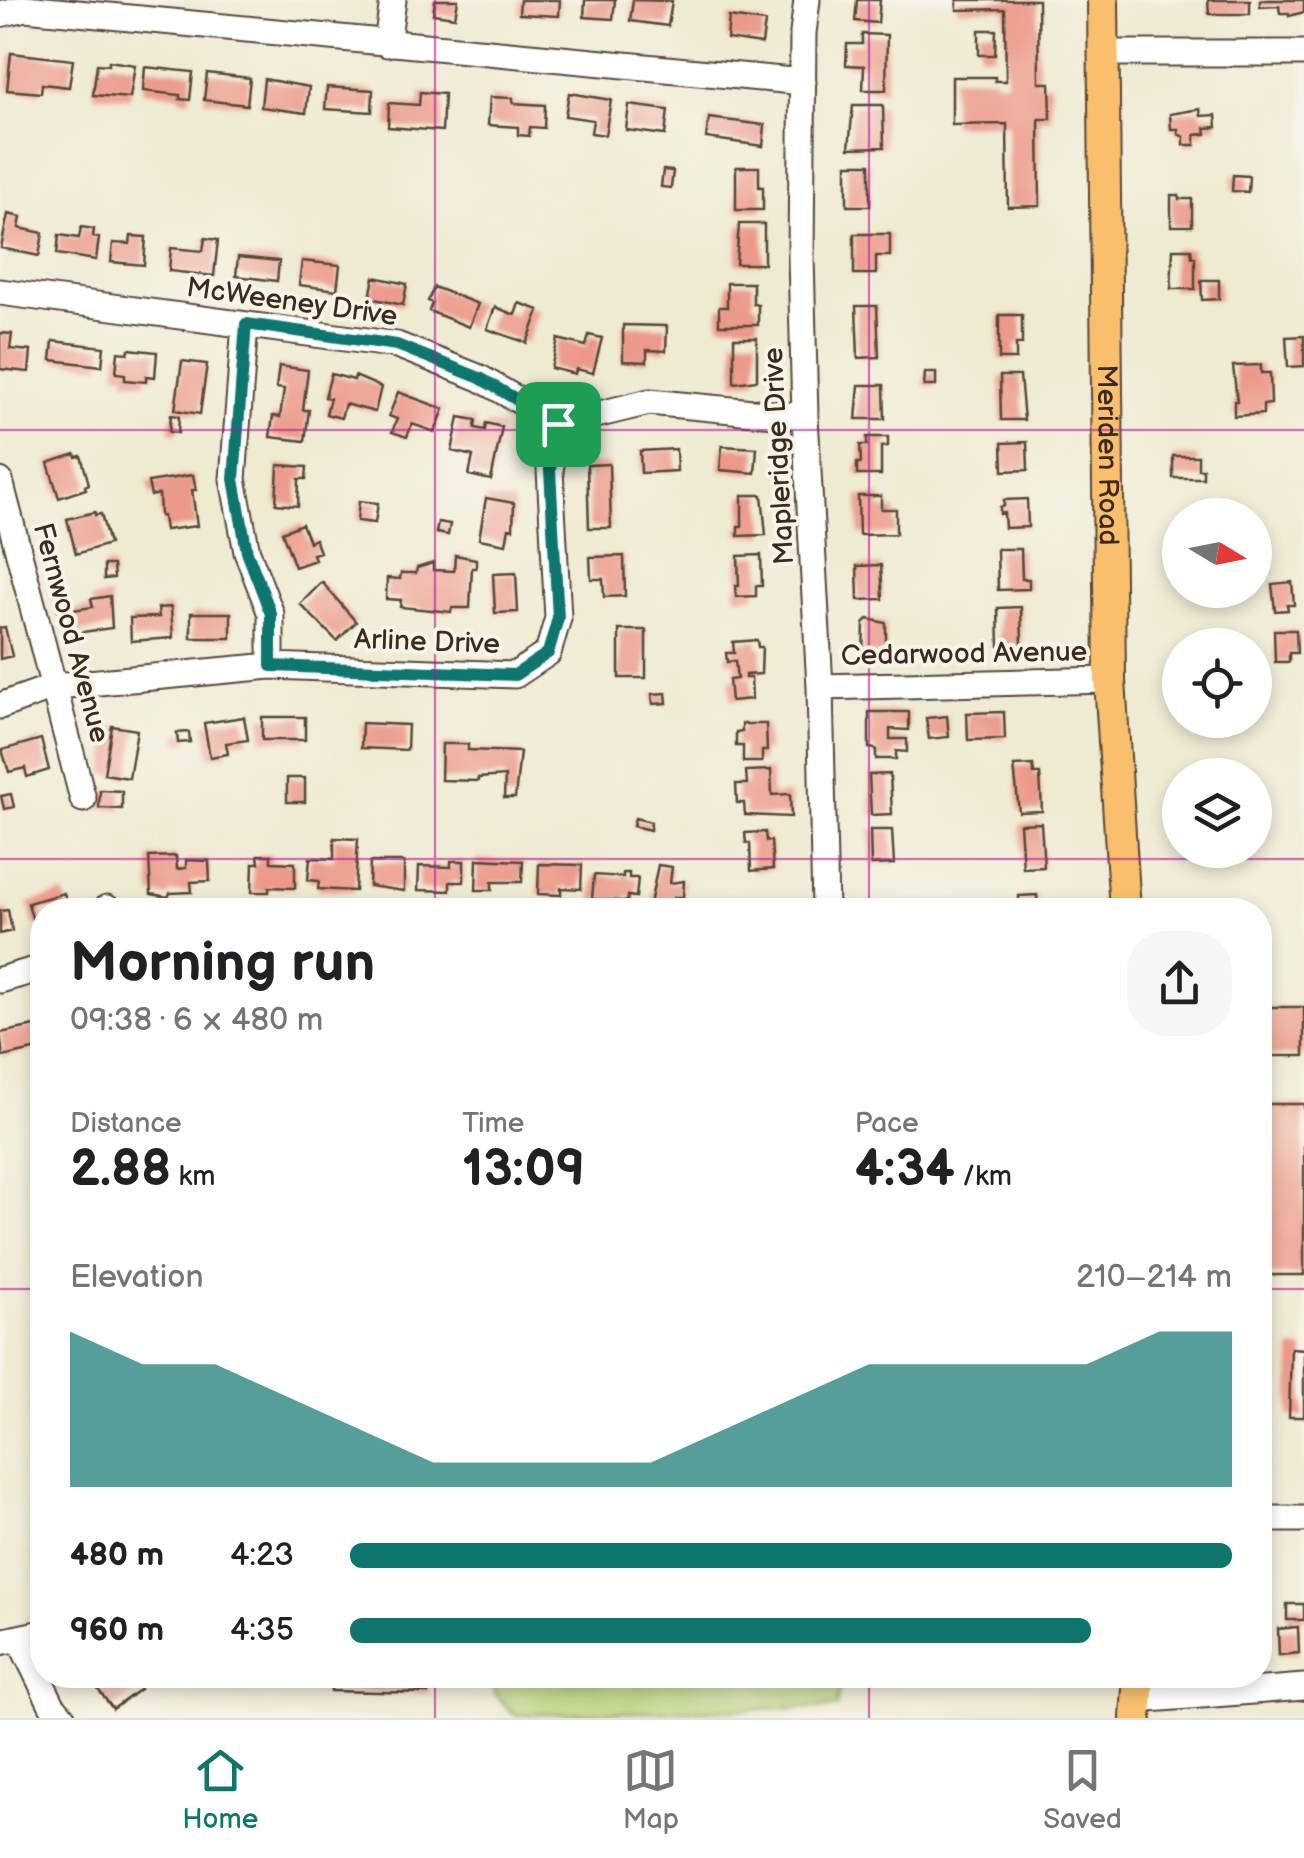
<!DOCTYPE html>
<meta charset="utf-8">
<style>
:root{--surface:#fff;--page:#f6f6f6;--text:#202124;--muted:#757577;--line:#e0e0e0;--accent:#0f766e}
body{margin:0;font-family:"Balsamiq Sans",sans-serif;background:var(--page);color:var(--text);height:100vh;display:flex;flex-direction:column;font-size:38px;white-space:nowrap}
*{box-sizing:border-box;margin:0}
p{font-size:32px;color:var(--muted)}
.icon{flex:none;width:55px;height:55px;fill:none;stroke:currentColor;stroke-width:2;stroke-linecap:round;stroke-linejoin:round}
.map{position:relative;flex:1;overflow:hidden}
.drawer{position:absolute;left:30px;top:898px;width:1242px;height:790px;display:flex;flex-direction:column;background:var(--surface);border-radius:40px;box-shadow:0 5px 15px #0003}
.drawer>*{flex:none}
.needle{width:65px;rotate:100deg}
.buttons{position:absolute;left:1162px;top:498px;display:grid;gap:20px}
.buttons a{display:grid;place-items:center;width:110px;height:110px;border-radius:50%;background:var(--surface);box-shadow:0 5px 15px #0003;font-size:50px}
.pin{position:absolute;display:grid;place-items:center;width:85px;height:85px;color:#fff;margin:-42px;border-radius:20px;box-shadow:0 5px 15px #0006}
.round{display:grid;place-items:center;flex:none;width:105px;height:105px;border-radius:40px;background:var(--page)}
.headline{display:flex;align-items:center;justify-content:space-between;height:170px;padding:0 40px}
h1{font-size:55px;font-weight:700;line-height:75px}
.metrics{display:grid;grid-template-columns:repeat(3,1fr);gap:15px;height:170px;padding:10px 40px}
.metrics div{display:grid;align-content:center}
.metrics b{font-size:50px;font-weight:700}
.metrics small{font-size:28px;font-weight:400}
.metrics p{font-size:28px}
.chart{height:280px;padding:20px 40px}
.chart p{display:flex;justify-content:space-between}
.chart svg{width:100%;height:180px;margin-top:10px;fill:var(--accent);opacity:.7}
ul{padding:0 40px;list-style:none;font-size:32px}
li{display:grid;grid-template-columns:160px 120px 1fr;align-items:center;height:75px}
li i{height:25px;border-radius:12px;background:var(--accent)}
.menu{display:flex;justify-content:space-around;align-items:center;height:140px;border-top:2px solid var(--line);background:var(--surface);font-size:28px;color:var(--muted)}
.menu a{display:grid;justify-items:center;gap:5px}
.menu .on{color:var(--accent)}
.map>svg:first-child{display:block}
</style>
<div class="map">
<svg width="1304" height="1718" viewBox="0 0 1304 1718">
<rect width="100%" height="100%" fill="#f7f3e8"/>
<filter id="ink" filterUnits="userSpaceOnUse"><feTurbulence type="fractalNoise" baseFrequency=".01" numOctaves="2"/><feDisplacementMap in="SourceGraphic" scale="20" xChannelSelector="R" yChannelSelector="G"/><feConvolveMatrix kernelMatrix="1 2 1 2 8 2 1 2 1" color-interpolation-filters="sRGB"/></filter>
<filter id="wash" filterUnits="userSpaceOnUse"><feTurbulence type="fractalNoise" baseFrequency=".0048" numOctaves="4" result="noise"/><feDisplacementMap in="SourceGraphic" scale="40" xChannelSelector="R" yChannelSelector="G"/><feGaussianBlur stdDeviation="2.25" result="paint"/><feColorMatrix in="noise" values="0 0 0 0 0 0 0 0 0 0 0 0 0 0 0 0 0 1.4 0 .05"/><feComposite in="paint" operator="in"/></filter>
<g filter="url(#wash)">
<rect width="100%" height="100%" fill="#efead2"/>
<!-- green -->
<path fill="#b6d279" stroke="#787e4c" stroke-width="2.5" d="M492 1675H842L837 1707 514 1715 495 1694Z"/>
<g id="blocks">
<!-- building -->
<path fill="#ec9989" d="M435 0H458L455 17 433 14Z
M520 0H560L559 16 519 14Z
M585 0H615L613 19 584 17Z
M633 0 672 1 668 26 630 21Z
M857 0H880L878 23 855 21Z
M957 0H1038L1039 83H1050L1051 119H1039L1040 206 1008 207 1007 124 952 125V77H995V81H1006L1005 9 957 10Z
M1208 0H1250V14H1209Z
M1260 0H1304V12L1289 16V13H1280L1279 6 1260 7Z
M729 17 765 22 762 44 727 39Z
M979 30H996L995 55H979Z
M862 34 887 35 886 90H863L864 66 846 65 847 44H862Z
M11 53 73 60 69 87 42 84 41 93 7 90Z
M109 61 135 65 130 98 93 95 97 64 109 65Z
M145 67 193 72 190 100 180 99V95L143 91Z
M207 73 250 78 247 105 204 100Z
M264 79 309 87 306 113 261 107Z
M327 87 373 90 372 112 325 109Z
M420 92 444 94 442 131 388 127 389 103 419 105Z
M569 93 611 100 605 135 591 133 593 120 565 116Z
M490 97 513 98V103L545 105 544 128 530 127 529 136 518 135V127L488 125Z
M629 105 668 110 665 135 626 130Z
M853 105H883L884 147 849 148Z
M1200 109 1201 116 1216 115 1217 127 1205 128 1206 134 1195 135V145H1184V137L1178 134V129H1171L1170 114Z
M709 118 765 125 763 146 706 138Z
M847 164H870V206H847Z
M736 167H759V187H763V210H736Z
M663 170 673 171 671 188 661 187Z
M1233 175 1249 176 1248 192 1232 191Z
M1171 195H1179V199H1192V226H1171Z
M8 214 21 217 19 228 43 233 39 256 1 248Z
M739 224H764V264H736Z
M81 227 94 229 93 237 99 238 96 260 57 254 59 235 79 238Z
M854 234H890V256H876V274H854Z
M131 236 146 237 144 265 111 262 113 243 130 244Z
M205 238 218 240 214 276 169 271 171 248 203 251Z
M1173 249H1191L1192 257H1195V289H1171Z
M238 257 279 261 277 281 236 276Z
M302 261 340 265 337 290 299 285Z
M374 277 407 284 403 305 370 298Z
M1201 280H1219V299L1202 300Z
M727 283H753V304L758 305V325H719V307H727Z
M434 287 478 304 469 327 429 311 432 303 428 301Z
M519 303 539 310 527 343 487 329 495 307 515 315Z
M856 306H877L879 357 858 358Z
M999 315H1022V344H1016V359H999Z
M623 325 667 326 666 351 647 350V362L623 361Z
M0 333 12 334 10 349 31 351 29 372 0 369Z
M589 335 602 338 593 373 576 369 575 374 551 368 558 339 586 346Z
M1304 336V366L1288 367 1286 337Z
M734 338H757V380L734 383Z
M53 341 104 347 102 366 51 360Z
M129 349 157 352 155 377 146 376V382L125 380V374L116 373 118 352 128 353Z
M182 361 207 364 200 414 175 410Z
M1261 365V373H1270L1271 404 1263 405V414L1234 416V401H1237L1233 366Z
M279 366 308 370 303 410H309L305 441 270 437 273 416 280 417 284 389 276 388Z
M925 373H936V386H924Z
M331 374 354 380 355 376 381 387 375 412 345 404 341 418 326 414 330 398 325 397Z
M1000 376H1020L1024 420H1001Z
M859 385H884L885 419H856Z
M398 392 444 409 435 432 412 424 407 437 392 432 397 419 389 416Z
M171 415 179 416 178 433 169 432Z
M459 417 476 420 475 428 485 430 486 423 502 427 491 480 469 475 473 456 452 451Z
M867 437H888V446L881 447V475H857V463H861L860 445H867Z
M1027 442 1028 470 1003 471 1002 443Z
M722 446 757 448 755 473 720 470Z
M676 449 677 471 641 473 640 451Z
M75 454 76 457 81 456 89 484 85 486 86 489 59 498 48 463Z
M1173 456H1198V469H1203V478H1173Z
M609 464 611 528H589L587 465Z
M278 465 307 467 306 479H299L298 506 276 504Z
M193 475 196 490H192L197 526 165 530 163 516H160L159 494 151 496 148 482Z
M742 495H762L766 535 738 536V526H742Z
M858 496H881V509H896V534L859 535Z
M486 498 514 503 513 529 509 528 506 544 479 539Z
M1027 499 1028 527 1005 528 1004 513 1000 514V507L1004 506V500Z
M359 501 378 503 375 523 357 521Z
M95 512V515L101 514 109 544 76 554 67 519Z
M438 522 450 524 448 535 436 533Z
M302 524 309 542 315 539 320 552 313 554 315 560 295 567 282 532Z
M997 549H1021L1022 579H1029V589L998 590Z
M455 555 476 559V568H472L470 608H452L451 612 400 607 401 600 386 599 387 578 400 579 401 573H416L417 568 433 563V570L454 571Z
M761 555 762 586H756V596L736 597 735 586H739L738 556Z
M624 556 625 596 604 597 603 579H591L590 557Z
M104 565H113L114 578 104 579Z
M881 565 883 599 858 600 857 566Z
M516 573 518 612 495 613 493 574Z
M322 582 356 622 337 641 300 604Z
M1292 582 1294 605H1287L1288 610 1275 611 1272 584Z
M64 596 67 609 58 611 56 598Z
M110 596 112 628 75 633 72 610 93 607 91 599Z
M171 607 173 638 131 641 130 618 159 617 158 608Z
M1021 607 1022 645 999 646 998 608Z
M191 613H231V638H191Z
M868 619 886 623V655L863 654 864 623Z
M5 627 12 656 0 659V628Z
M619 630H646V678H619Z
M1274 630H1296L1297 653H1289V662H1275Z
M757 640 758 647H762L761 674 745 675V678H751L752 699 731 701 729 680 737 679 735 661 727 662 726 653H734L733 642Z
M666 693 667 703 653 704 652 694Z
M869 712H909V730L890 729V739H907V752L896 751V759H876V749L869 748Z
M1004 712 1005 739 968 740 967 713Z
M947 716 949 737 929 739 926 718Z
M244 717 248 740 226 743 228 754 210 757 204 723Z
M262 717H305V740H262Z
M362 723 408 725 407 750 361 748Z
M742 724H766L767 751H762V762H743V746H736V732L742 731Z
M112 726 137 730 129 778 104 774Z
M189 732 190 742 178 743 177 733Z
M41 739 49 770 27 777 25 768 9 772 2 750Z
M442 744H468V750L520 752 515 798H504L505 776 478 778V781L441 780Z
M1033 765 1034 774H1040L1042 811 1019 812 1014 766Z
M771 770 772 795 790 794 791 817 745 815 744 803H737L736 784H747L746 771Z
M890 774 892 814 871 815 869 775Z
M287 778H305V802H287Z
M100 790 122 791V809L99 808Z
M11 794 14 807 4 809 1 796Z
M635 818 651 822 650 830 633 826Z
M1041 823 1044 867 1023 868 1020 824Z
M870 830H892L894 864 871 865Z
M765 832 766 841H771L773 869 751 871 750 843H746L745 833Z
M334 838 358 839 355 891 318 889 319 881 308 880 310 858 334 859Z
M258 855H271V862L295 863V888L269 887V892H252L253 863H259Z
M176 856 177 869 186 868V860L209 861 210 881 191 882 192 892 170 893 168 897 151 894 149 857Z
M477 859 523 861 522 882H492V890H476Z
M451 861H464V882H450V891L418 890 419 866 451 867Z
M370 862H404V891L369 886Z
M539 864 582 865 581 889 561 888V895L538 894Z
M658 865 672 867 670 883 684 881 683 897H674L673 906 659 908V905L650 904Z
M623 873H629V878H638L636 897 628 896 627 902 592 899 594 875 623 877Z
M64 893 69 910H42V923L34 925 28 903Z
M1037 895 1038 910H1025V906H1019V896Z
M745 900 781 904 780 910H744Z
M881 903 909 908V910H880Z
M8 910 12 931 0 934V911Z
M1268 1007H1304V1056H1268Z
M40 1025 42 1048 3 1057 0 1033Z
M1261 1104H1304V1275H1261Z
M1291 1348 1304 1349V1417H1289Z
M42 1550V1573L38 1575 32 1553Z
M1287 1604H1304V1620H1287Z
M1298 1627 1299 1653 1279 1655 1278 1629Z
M105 1675H129L140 1689 113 1709 97 1688 109 1680Z
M305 1675H428V1693L331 1691V1682H304Z"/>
</g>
</g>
<g filter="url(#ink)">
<use href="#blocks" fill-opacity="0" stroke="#564739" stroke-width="2.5"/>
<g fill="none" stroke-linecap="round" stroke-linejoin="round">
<!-- minor casing -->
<g stroke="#564739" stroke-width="29">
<path id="minor" d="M807 0 803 33 801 256 805 417 820 687 825 910
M0 14 25 8 803 82
M387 44 393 0
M1103 53H1304
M0 292 397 345 480 378 559 424
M245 325 233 479 247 552 271 614V666
M559 424 649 402 805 417
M0 481 83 799
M820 687 1110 680
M0 706 56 686 271 666 515 675 548 653 558 618 550 470 559 424
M107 908 108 910
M0 980 42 968
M1260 1519H1304
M20 1640 52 1705 63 1718
M0 1642 42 1633
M1136 1700 1304 1687"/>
</g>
<!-- major casing -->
<g stroke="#564739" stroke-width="34">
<g id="major">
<path id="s1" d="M1103 0 1110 680 1125 910"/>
<path d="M1136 1718 1139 1675"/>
</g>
</g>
<!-- minor -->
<use href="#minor" stroke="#fff" stroke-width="25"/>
<!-- major -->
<use href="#major" stroke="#f9bf6d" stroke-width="30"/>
</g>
</g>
<g fill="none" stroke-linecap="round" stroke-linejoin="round" filter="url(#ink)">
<!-- route casing -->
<g stroke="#fff" stroke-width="20">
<path id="route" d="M246 324 397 345 480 378 558 424 550 470 558 618 548 653 515 675 271 666V614L247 552 234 479Z"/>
</g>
<!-- route -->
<use href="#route" stroke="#0f766e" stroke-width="12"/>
</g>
<!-- grid -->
<path fill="none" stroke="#b5179e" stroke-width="2.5" stroke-opacity="0.55" d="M435 0V910M869 0V910M0 430H1304M0 859H1304M0 1289H42M1260 1289H1304M435 1675V1718M869 1675V1718"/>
<g text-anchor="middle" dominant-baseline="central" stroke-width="8" stroke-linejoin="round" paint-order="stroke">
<!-- street labels -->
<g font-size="28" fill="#3b2a1e" stroke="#f7f3e8">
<text transform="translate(292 302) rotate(8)">McWeeney Drive</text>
<text stroke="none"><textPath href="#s1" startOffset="455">Meriden Road</textPath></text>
<text transform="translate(779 456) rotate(-93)">Mapleridge Drive</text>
<text transform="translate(71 633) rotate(75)">Fernwood Avenue</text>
<text transform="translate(427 642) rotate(2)">Arline Drive</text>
<text transform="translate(964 654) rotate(-1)">Cedarwood Avenue</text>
</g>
</g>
</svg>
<div class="buttons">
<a><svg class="needle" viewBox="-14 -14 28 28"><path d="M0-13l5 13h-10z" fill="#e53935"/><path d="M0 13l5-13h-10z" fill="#757577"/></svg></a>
<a><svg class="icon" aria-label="locate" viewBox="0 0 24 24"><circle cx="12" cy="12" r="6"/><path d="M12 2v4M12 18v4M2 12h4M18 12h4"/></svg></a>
<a><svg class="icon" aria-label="layers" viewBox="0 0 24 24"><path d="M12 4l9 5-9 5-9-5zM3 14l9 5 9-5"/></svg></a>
</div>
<div class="pin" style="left:558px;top:424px;background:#1e9e55"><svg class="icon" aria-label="arrive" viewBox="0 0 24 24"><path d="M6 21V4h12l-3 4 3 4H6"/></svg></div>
<section class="drawer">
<div class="headline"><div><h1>Morning run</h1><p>09:38 · 6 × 480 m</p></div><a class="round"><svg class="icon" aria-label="share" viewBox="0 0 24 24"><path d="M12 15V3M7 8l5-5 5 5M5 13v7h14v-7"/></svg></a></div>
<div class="metrics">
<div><p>Distance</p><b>2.88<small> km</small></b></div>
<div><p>Time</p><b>13:09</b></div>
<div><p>Pace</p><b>4:34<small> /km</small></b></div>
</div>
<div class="chart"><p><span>Elevation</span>210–214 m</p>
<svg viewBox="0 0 160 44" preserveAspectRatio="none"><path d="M0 44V6L10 14L20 14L30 22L40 30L50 38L60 38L70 38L80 38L90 30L100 22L110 14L120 14L130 14L140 14L150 6L160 6V44z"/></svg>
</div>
<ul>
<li><b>480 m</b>4:23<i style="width:100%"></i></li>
<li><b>960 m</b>4:35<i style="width:84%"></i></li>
</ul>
</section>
</div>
<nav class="menu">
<a class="on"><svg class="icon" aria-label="home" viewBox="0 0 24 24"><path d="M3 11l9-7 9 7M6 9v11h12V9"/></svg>Home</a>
<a><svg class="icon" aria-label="map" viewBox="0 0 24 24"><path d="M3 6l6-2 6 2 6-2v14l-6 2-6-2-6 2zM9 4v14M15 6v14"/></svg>Map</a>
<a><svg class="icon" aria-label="saved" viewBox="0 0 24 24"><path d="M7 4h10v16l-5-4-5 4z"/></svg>Saved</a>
</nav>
